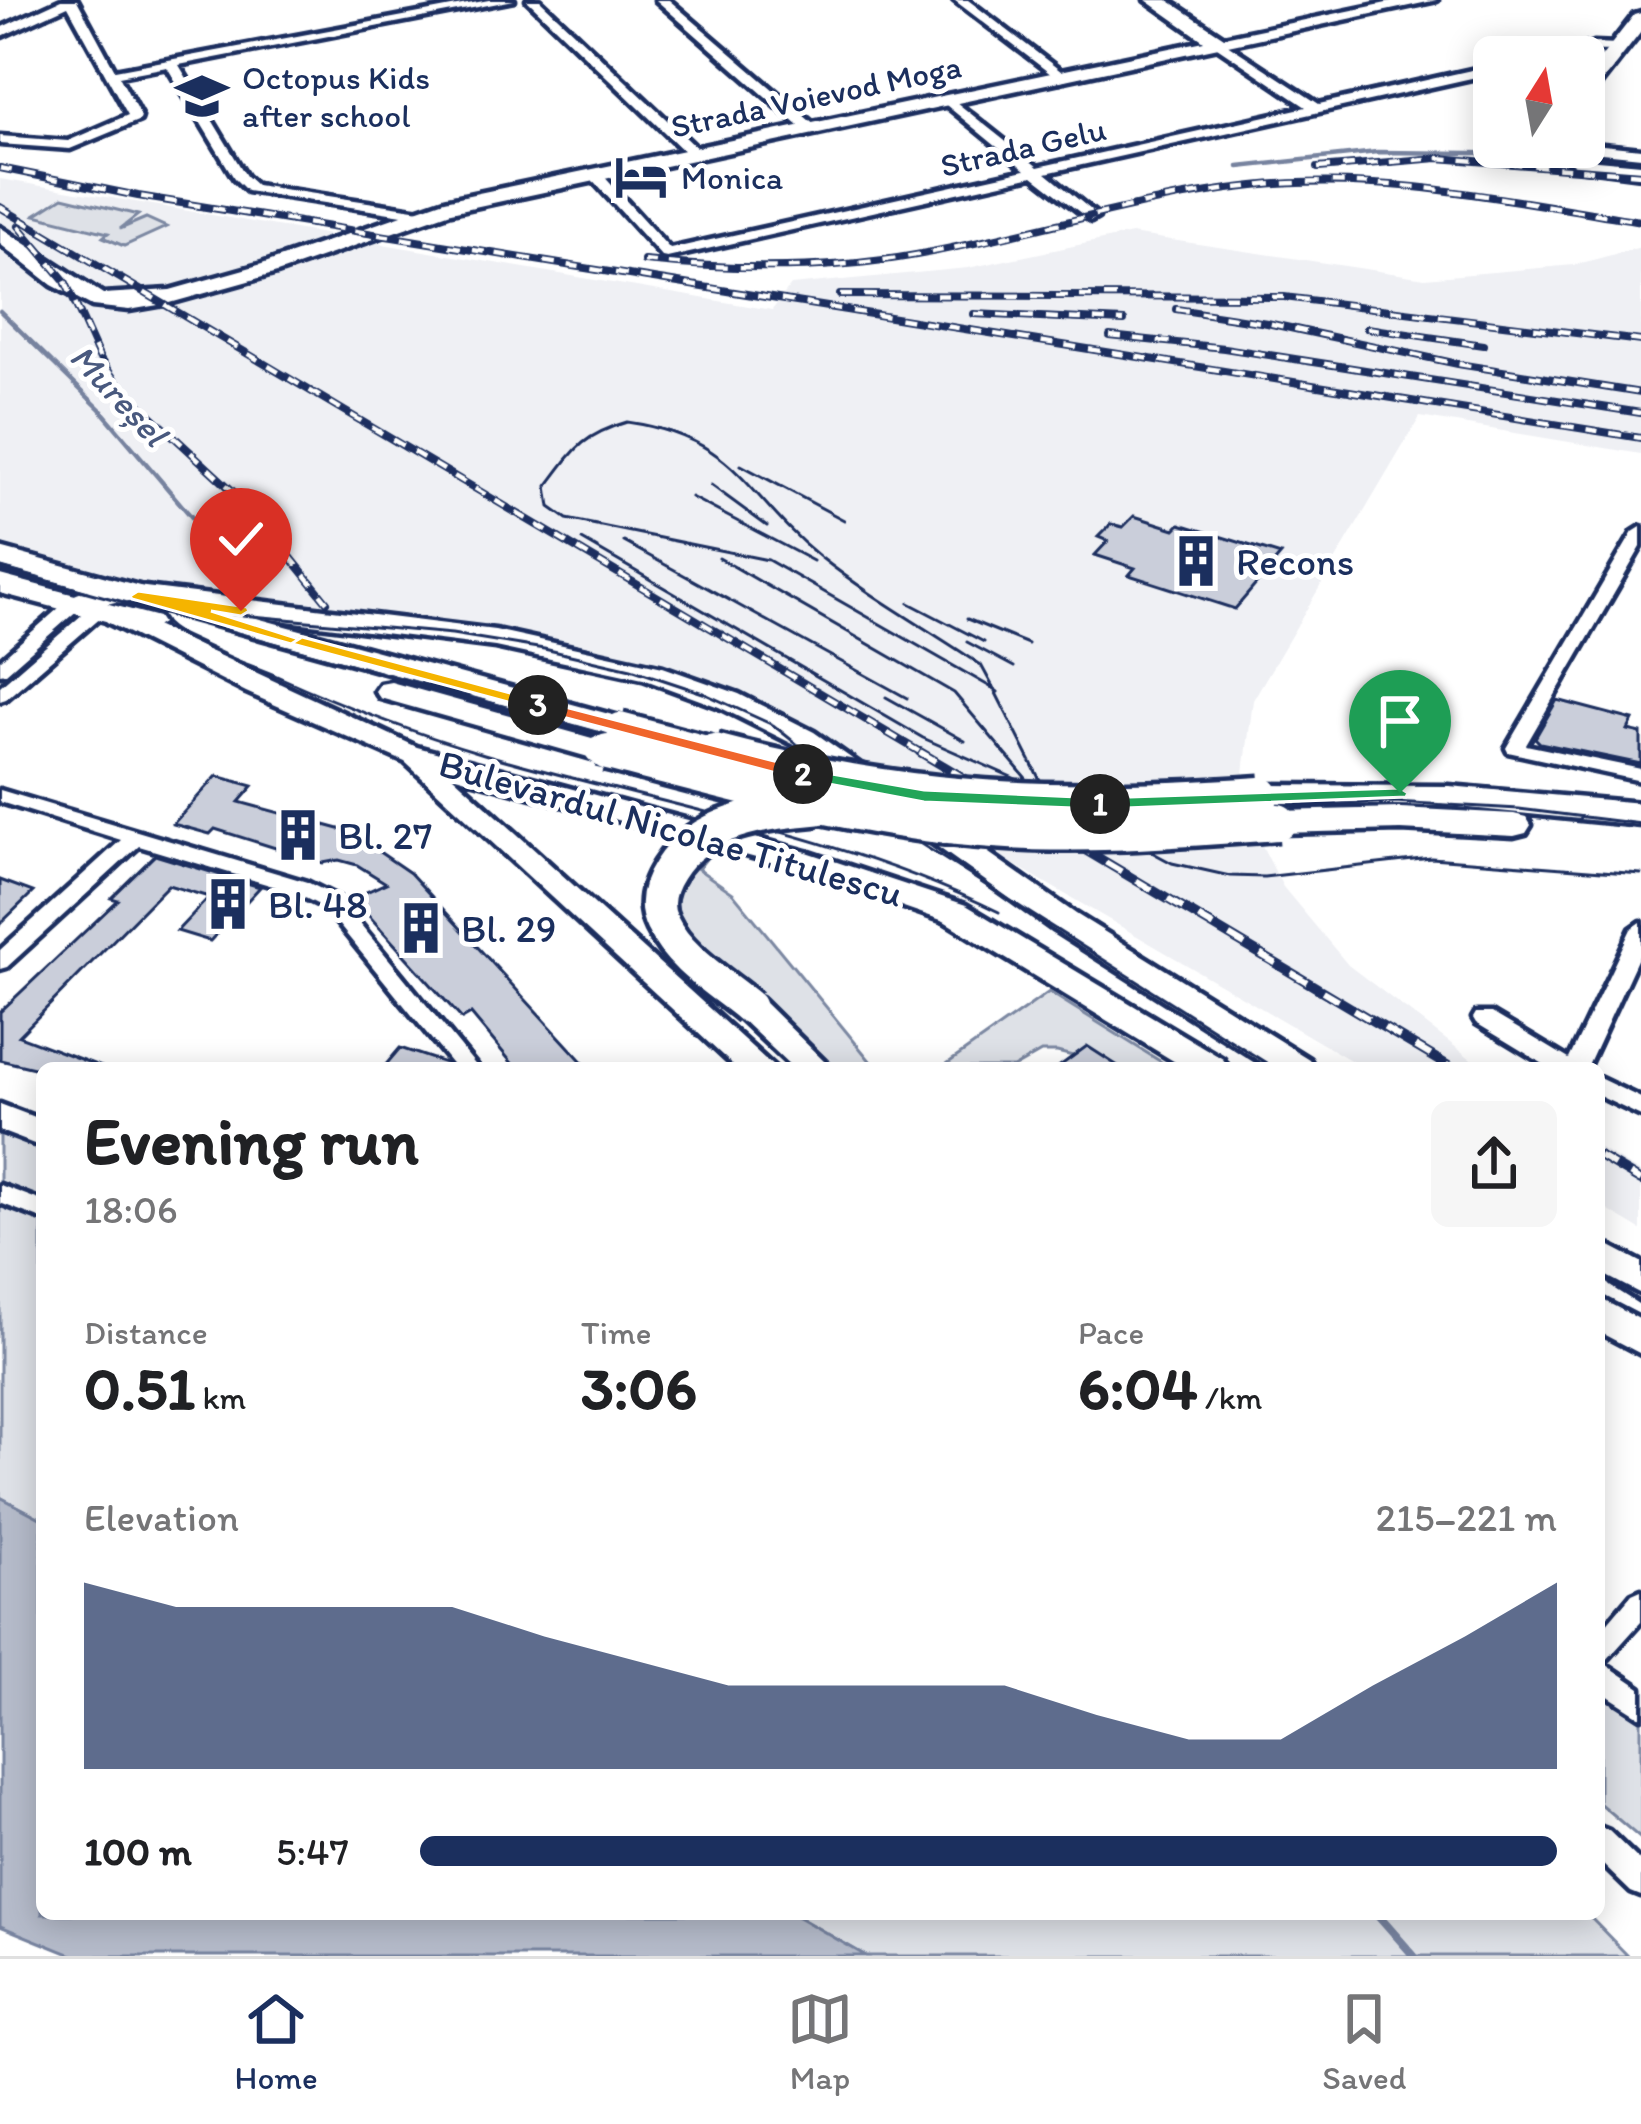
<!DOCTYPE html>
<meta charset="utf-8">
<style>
:root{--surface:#fff;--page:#f6f6f6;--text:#202124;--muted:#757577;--line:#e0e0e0;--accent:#1b2f5e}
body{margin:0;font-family:Itim,sans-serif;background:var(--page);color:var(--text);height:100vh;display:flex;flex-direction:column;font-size:45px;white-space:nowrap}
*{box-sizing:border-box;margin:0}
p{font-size:39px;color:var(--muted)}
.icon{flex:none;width:66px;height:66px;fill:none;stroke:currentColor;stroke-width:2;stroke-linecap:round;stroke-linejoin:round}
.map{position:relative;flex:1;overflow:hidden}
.side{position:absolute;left:36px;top:1062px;width:1569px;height:858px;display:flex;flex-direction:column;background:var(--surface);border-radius:18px;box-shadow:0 6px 30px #0003}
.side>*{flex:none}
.needle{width:78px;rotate:11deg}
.buttons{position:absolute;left:1473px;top:36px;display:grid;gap:24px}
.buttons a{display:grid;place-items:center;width:132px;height:132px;border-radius:18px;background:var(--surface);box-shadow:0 6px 30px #0003;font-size:60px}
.pin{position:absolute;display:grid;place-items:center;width:102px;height:102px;color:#fff;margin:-123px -51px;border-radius:50% 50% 50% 0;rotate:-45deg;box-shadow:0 0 12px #0007}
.pin .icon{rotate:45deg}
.km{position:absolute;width:60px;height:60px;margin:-30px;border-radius:50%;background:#222;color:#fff;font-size:33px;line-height:60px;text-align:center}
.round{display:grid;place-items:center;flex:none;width:126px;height:126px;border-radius:18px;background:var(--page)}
.overview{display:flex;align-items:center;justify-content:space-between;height:204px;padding:0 48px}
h1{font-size:66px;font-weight:700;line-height:90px}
.figures{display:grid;grid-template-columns:repeat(3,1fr);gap:18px;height:204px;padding:12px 48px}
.figures div{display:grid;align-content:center}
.figures b{font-size:60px;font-weight:700}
.figures small{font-size:33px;font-weight:400}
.figures p{font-size:33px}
.chart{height:336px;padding:24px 48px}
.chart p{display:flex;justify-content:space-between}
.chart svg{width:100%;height:216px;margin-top:12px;fill:var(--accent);opacity:.7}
ul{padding:0 48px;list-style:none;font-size:39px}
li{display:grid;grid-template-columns:192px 144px 1fr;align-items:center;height:90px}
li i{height:30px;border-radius:15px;background:var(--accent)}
.tab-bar{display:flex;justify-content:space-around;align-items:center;height:168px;border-top:3px solid var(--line);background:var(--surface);font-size:33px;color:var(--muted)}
.tab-bar a{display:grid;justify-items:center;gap:6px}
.tab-bar .on{color:var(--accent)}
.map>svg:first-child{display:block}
</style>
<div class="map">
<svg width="1641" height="1956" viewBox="0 0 1641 1956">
<rect width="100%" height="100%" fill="#fff"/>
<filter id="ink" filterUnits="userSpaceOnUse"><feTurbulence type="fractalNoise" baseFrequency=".00833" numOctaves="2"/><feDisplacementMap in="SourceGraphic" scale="24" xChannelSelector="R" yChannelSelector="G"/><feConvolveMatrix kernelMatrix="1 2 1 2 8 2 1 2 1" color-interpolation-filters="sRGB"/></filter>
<g filter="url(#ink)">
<!-- built -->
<path fill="#eff0f4" d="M0 179 772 310 791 285 968 268 1131 234 1425 278 1574 265 1641 247V454L1420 417 1253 700 1242 789 1254 830 1283 887 1348 965 1483 1068H1364L974 841 844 750 745 697 655 664 512 632 198 601 0 546Z
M1599 1148 1641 1173V1230L1599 1205Z"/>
<!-- green -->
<path fill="#dee1e7" stroke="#7c88a2" stroke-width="3" d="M63 197 138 215 120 229 146 218 166 227 124 246 103 237 108 233 35 215Z
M713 850 698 869 733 893 876 1068H834L683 929C660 895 681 867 713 850Z
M1049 992 1171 1068H1121L1057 1052H1041L1013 1068H941Z
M0 1126 42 1143V1519L0 1497Z
M1599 1682 1641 1712V1839L1599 1803Z
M793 1914H1587L1628 1956H866Z"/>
<!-- water -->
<path fill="#b5bbca" stroke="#77839f" stroke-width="3" d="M0 1497 42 1519V1914H793L866 1956H74L0 1926Z"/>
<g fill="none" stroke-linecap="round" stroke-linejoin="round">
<!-- stream-far1 -->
<path stroke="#77839f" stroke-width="4.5" d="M1583 155 1641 159
M1239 167 1377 152 1564 154
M0 311 100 409 240 574"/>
<!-- stream -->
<path stroke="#77839f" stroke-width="8" d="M1377 1914 1414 1956"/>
</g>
<!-- building -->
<path fill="#caceda" stroke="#1b2f5e" stroke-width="3" d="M1134 516 1175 529 1180 524 1281 555 1235 609 1129 575 1135 568 1095 555 1108 541 1098 537 1111 524 1123 527Z
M1557 700 1633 720 1628 730 1641 733V764L1540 743 1535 738Z
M217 776 253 786 239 802 350 832 410 873 588 1068H516L471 1014 462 1019 353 898 386 883 357 865 339 860 323 863 215 829 210 834 173 824Z
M155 855 260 887 210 941 177 931 209 897 168 885 19 1036 104 1068H34L0 1060V1012L118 900 111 898Z
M0 880 33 892 0 924Z
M1087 1046 1121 1068H1057Z
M400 1048 445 1063 449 1068H383Z"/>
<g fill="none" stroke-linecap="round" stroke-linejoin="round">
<!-- street casing -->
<g stroke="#1b2f5e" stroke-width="9">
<path id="street" d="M61 0H77L115 70 489 0H514L179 65 246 176 256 185 427 211 429 214 422 218 247 191 234 178 167 67 119 76 141 117 140 120 70 149 0 144V136L68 141 128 115 68 6 0 37V28Z
M527 0H540L700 151V157H690Z
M656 0H669L817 127V133H807Z
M954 0H968L1070 78 1060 81Z
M1221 40 1319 104 1494 65V73L1046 173 1096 214 1098 217 1091 221 1033 176 667 258 662 257 588 175 600 172 670 249 1025 170 946 105 945 102 951 98 1038 167 1306 107 1217 47 1215 44Z
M1594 43 1618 44 1624 48C1614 52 1606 50 1594 51 1576 52 1560 57 1542 57Z
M1584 143 1641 149V157L1582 151 1575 147H1584Z
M1641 527V547L1526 745 1641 769V781L1508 752 1506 748 1633 532Z
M74 599 80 600V608L6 673 0 674V660L68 600Z
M97 606 103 607V615L6 699 0 701V686L91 607Z
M0 790 307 882 339 898 478 1068H455L325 908 293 892 139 846 7 967 0 969V950L121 840 0 802Z
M1641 922V951L1587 1068H1550L1476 1023 1473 1018 1476 1013H1492L1569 1059 1631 929Z
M1599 1078 1641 1098V1116L1599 1096Z
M0 1185 42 1201V1219L0 1203Z
M1641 1590V1622L1604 1663 1641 1688V1717L1599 1690V1633L1632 1594Z
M1599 1827 1609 1831 1641 1862V1896L1631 1892 1599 1861Z"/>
</g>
<!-- secondary casing -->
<g stroke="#1b2f5e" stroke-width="9">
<path id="secondary" d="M1146 0H1168L1224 37 1401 0H1437L451 212 277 273 170 303 129 310 92 306 52 285 0 244V227L103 294 170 290 262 264 445 200 1204 41Z
M1641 13V32L1591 96 1584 98V79L1634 15Z
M1548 147H1570L1597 160 1641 164V176L1579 168Z
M137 586 495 630 663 667 739 694 814 732 892 787 888 794H866L793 744 719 707 643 679 495 647 159 605 115 602 74 612 60 604C80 587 111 586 137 586Z
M117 608 417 747 807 852 966 905 1223 1059 1228 1068H1185L944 921 785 866 452 775 775 1068H736L405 762 246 692 107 622 103 616Z
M918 808 929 811 1076 914 1309 1059 1314 1068H1271L1054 930 907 825 903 818 907 811Z
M749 995 761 999 831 1068H793L737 1015 732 1007 737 999Z
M0 1104 42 1120V1147L0 1131Z
M1599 1240 1641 1262V1294L1599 1272Z
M1599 1298 1641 1320V1354L1599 1332Z"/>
</g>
<!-- primary casing -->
<g stroke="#1b2f5e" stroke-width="9">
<path id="primary" d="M0 548 631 720 636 727 631 734H609L0 566Z
M0 575 158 617 162 623 147 632 0 593Z
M391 682 610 743 615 750 599 760 380 698 375 691 380 684Z
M1261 785 1449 786 1641 803V825L1449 806 1249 802 1244 795 1249 788Z
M1401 808 1514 814 1526 817 1531 825 1526 833 1514 836 1401 830 1278 833 1266 830 1261 822 1266 814 1278 811Z"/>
</g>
<!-- street -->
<use href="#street" fill="#fff" fill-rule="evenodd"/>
<!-- secondary -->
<use href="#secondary" fill="#fff" fill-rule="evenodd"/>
<!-- primary -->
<use href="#primary" fill="#fff" fill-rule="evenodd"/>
<!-- tram-far1 -->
<path stroke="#1b2f5e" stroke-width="3" d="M627 422C738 438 744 495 819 556 869 596 928 629 981 665L994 689 768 560 567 519 550 507 547 486C574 450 582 435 627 422Z
M741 465 844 520
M711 485 767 526
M691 497 813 561
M582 540 923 738 1023 782
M624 542 907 698
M719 558 954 693 1030 783
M0 568 612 736 795 782 905 803 1043 814 1394 802 1519 809 1641 824
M909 603 984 642
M208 612 452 634 544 649 631 669 703 693 773 725 921 844 1274 1068
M967 619 1028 644
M164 622C187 645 247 663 279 677 346 707 414 733 484 754 658 805 835 832 999 912
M967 642 1014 667
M994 689 998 692
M994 689 1043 786 1072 809
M886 697 965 741
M1081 814 1172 863 1230 876 1264 877 1431 858 1641 874
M1599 1276 1615 1287"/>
<!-- tram -->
<path stroke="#1b2f5e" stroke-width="4.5" d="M1611 1284 1641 1303"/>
<!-- rail-far1 casing -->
<g stroke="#1b2f5e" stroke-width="8">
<path id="rail-far1" d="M0 168 138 196 1641 438
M1318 168 1438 158 1641 174
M0 207 925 755
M19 226 65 281 100 359 120 387 250 507 327 602
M644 261C734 270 826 271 916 255 1029 235 1139 198 1254 186 1385 172 1512 201 1641 221
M840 295 1284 297 1641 341
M1176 309 1267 323 1458 364 1641 393
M974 314 1124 321
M1367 328 1483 345
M1110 336 1224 348 1641 413"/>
</g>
<!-- rail casing -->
<g stroke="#1b2f5e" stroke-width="10">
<path id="rail" d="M920 752 1452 1068
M1599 1156 1641 1181"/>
</g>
<!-- rail-far1 -->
<use href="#rail-far1" stroke="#fff" stroke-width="4.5" stroke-dasharray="12" stroke-linecap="butt"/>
<!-- rail -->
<use href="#rail" stroke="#fff" stroke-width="6" stroke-dasharray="18" stroke-linecap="butt"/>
<!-- secondary-bridge casing -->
<g stroke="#1b2f5e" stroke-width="42" stroke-linecap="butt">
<path id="secondary-bridge" d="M749 1007C719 982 679 959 662 923 653 905 658 887 669 870 700 820 764 813 818 808"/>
</g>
<!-- primary-bridge-far1 casing -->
<g stroke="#1b2f5e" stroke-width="36" stroke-linecap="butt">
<path id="primary-bridge-far1" d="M620 727 725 755
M599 750 620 755"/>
</g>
<!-- primary-bridge casing -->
<g stroke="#1b2f5e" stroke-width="45" stroke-linecap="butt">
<path id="primary-bridge" d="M608 752C735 784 863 822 994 830 1089 837 1184 828 1278 822
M714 752C909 804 1061 809 1261 795"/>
</g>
<!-- secondary-bridge -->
<use href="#secondary-bridge" stroke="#fff" stroke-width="33"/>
<!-- primary-bridge-far1 -->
<use href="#primary-bridge-far1" stroke="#fff" stroke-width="28"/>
<!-- primary-bridge -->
<use href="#primary-bridge" stroke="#fff" stroke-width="36"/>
</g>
</g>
<!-- split-1 -->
<path fill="#22a559" stroke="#fff" stroke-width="3" d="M1400 788 1408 793 1406 797 1100 809 1091 804 1100 798Z"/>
<!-- split-2 -->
<path fill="#22a559" stroke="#fff" stroke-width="3" d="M803 769 924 790 1100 798 1109 804 1100 809 924 802 797 778 794 774Z"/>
<!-- split-3 -->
<path fill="#f0652b" stroke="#fff" stroke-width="3" d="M538 700 809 770 812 774 803 780 532 709V702Z"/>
<!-- split-4 -->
<path fill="#f5b400" stroke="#fff" stroke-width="3" d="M291 634 544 702 546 705 538 710 285 642 283 639Z"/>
<!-- split-5 -->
<path fill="#f5b400" stroke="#fff" stroke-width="3" d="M138 591 247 607 249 611 241 616 211 611 299 639 291 644 132 599 130 596Z"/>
<!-- icons -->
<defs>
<g id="school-bare" transform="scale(4.14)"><path d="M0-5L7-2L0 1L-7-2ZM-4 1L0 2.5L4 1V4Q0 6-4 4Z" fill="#1b2f5e" stroke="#fff" stroke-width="2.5" paint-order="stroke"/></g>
<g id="hotel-bare" transform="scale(4.14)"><path d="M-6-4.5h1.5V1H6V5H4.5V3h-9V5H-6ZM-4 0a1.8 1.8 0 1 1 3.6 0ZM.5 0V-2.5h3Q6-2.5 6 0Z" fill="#1b2f5e" stroke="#fff" stroke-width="2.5" paint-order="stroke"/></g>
<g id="building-bare" transform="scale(4.14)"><path d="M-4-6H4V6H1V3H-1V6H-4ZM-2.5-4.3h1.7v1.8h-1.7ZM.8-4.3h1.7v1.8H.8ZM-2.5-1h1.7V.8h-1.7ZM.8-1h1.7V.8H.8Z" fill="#1b2f5e" stroke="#fff" stroke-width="2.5" paint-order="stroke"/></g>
</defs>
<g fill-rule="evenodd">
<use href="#school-bare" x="202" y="96"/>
<use href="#hotel-bare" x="641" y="177"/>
<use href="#building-bare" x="1196" y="561"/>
<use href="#building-bare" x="298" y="835"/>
<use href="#building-bare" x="228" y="904"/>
<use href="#building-bare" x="421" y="928"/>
</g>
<g text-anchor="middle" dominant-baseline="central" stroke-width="10" stroke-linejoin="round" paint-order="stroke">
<!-- far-poi labels -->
<g font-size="33" fill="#1b2f5e" stroke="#fff" text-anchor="start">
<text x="242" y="77">Octopus Kids<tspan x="242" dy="38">after school</tspan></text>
<text x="681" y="177">Monica</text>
</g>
<!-- far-street labels -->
<g font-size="33" fill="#1b2f5e" stroke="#fff">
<text transform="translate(816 96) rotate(-12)">Strada Voievod Moga</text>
<text transform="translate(1023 147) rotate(-13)">Strada Gelu</text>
</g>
<!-- far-water labels -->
<g font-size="36" font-style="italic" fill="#49597e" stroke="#fff">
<text transform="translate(119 395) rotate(47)">Mureșel</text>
</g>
<!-- poi labels -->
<g font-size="39" fill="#1b2f5e" stroke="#fff" text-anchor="start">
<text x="1236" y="561">Recons</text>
<text x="338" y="835">Bl. 27</text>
<text x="268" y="904">Bl. 48</text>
<text x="461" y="928">Bl. 29</text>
</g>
<!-- street labels -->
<g font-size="39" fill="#1b2f5e" stroke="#fff">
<text transform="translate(671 828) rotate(16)">Bulevardul Nicolae Titulescu</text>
</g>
</g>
</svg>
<div class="buttons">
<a><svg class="needle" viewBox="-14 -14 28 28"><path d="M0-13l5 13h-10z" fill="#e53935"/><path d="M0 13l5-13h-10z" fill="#757577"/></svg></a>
</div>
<div class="pin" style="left:1400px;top:793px;background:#1e9e55"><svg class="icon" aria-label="arrive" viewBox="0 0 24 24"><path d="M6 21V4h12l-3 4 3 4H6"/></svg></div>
<div class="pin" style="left:241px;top:611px;background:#d93025"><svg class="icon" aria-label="check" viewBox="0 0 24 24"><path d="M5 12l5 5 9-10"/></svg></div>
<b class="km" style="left:1100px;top:804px">1</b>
<b class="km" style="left:803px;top:774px">2</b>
<b class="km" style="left:538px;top:705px">3</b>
<section class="side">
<div class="overview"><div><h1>Evening run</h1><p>18:06</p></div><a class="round"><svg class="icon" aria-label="share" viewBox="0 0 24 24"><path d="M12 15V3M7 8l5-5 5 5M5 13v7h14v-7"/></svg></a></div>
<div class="figures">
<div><p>Distance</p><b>0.51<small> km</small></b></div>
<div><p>Time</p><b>3:06</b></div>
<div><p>Pace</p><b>6:04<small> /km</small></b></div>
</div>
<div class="chart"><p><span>Elevation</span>215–221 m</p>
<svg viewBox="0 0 160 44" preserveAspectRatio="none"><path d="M0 44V6L10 11L20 11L30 11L40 11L50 17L60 22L70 27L80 27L90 27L100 27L110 33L120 38L130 38L140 27L150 17L160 6V44z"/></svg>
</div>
<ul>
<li><b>100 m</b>5:47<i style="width:100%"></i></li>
</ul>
</section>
</div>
<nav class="tab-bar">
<a class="on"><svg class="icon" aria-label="home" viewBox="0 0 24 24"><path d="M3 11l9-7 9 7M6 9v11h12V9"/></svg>Home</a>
<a><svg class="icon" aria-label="map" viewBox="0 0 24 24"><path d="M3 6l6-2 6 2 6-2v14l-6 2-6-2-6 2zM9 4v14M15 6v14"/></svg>Map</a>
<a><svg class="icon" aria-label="saved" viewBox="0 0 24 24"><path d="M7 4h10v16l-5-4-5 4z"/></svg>Saved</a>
</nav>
